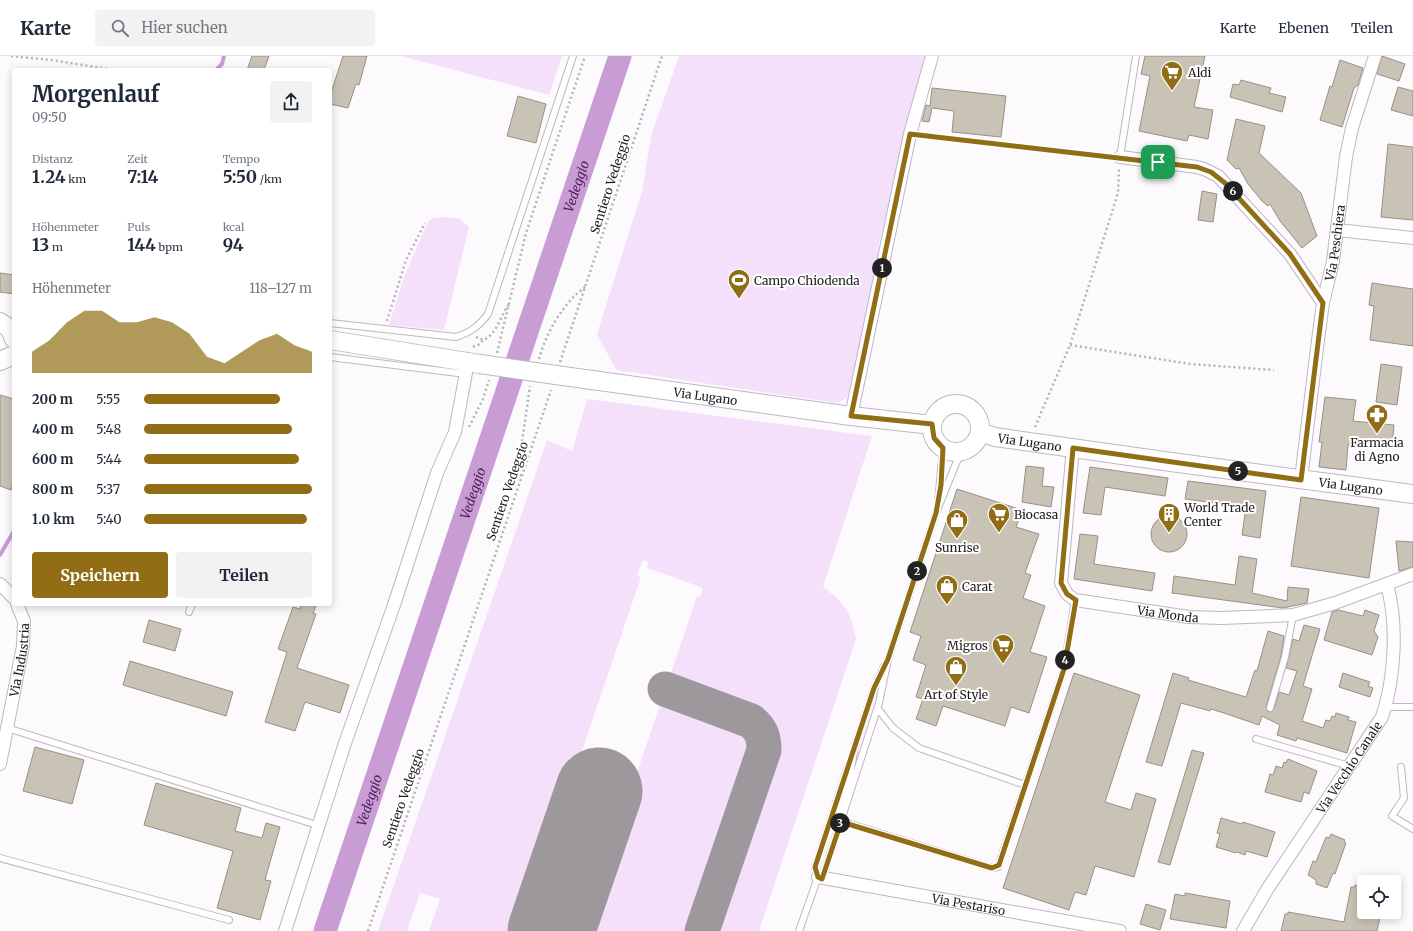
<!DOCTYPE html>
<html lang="de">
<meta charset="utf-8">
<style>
:root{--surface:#fff;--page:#f2f2f3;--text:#1f2937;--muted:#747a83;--line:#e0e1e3;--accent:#916e15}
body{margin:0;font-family:Merriweather,serif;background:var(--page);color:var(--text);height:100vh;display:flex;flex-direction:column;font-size:15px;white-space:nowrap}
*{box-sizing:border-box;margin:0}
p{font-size:13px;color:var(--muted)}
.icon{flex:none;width:22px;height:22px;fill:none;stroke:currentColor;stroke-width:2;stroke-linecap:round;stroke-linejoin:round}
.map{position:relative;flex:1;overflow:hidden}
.sheet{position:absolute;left:12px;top:12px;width:320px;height:538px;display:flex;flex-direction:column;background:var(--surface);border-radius:4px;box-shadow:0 2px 10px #0003}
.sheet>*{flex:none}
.tools{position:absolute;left:1357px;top:819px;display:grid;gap:8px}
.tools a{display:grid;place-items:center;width:44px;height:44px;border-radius:4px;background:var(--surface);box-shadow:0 2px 10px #0003;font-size:20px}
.pin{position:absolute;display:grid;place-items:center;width:34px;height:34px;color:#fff;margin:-17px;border-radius:8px;box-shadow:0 2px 6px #0006}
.km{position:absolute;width:20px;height:20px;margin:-10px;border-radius:50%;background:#222;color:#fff;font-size:11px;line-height:20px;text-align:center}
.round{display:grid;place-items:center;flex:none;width:42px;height:42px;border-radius:4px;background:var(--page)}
.head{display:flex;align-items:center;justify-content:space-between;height:68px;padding:0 20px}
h1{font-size:22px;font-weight:700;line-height:30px}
.stats{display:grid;grid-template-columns:repeat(3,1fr);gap:6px;height:68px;padding:4px 20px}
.stats div{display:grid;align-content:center}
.stats b{font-size:17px;font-weight:700}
.stats small{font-size:11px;font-weight:400}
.stats p{font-size:11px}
.chart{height:112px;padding:8px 20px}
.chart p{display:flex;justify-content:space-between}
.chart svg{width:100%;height:72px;margin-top:4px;fill:var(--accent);opacity:.7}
.primary-button{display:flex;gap:8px;margin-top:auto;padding:8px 20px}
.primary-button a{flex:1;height:46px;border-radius:4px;background:var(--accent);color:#fff;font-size:16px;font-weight:700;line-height:46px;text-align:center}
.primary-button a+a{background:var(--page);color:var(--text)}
ul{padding:0 20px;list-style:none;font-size:13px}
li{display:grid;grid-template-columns:64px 48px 1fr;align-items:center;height:30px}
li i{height:10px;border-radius:5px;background:var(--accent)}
header{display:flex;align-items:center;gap:24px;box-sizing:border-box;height:56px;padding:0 20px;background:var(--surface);border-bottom:1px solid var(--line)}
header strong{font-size:19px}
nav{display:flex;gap:22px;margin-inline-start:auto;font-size:14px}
.search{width:280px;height:36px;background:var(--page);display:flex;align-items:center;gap:10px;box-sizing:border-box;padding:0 14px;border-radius:4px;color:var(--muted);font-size:15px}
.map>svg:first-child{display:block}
</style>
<header>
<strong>Karte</strong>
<div class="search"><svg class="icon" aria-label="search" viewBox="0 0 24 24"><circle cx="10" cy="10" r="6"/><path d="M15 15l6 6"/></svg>Hier suchen</div>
<nav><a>Karte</a><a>Ebenen</a><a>Teilen</a></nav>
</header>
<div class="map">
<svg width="1413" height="875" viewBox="0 0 1413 875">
<rect width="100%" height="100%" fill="#fdfafe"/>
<!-- green -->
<path fill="#f5e0fb" d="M401 0H562L549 39Z
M679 0H928L885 172 883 173 878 192 879 211 847 342 836 347 616 314 597 278 642 135 651 80Z
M444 161 459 162 469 171 444 274 389 269 404 221 426 170 430 163Z
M587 343 872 380 823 531C844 546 852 557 856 583L759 875H583L697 540 700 541 703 532 647 512 648 506 643 504 637 519 641 521 521 875H429L440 843 420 837 407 875H378L547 384 572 395Z"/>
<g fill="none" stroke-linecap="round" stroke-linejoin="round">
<!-- stream -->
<path stroke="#c79dd3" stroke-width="4" d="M216 14 222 8 224 0
M0 499 14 475"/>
<!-- river -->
<path stroke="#c79dd3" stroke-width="23" id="s1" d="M325 875 620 0"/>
<!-- taxiway -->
<path stroke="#9c989c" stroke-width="35" d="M665 633 751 665C761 673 764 681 764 694L702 875"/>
<!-- runway -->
<path stroke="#9c989c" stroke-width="87" d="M551 875 599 735"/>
</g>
<!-- building -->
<path fill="#c9c3b6" stroke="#979185" d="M252 0H269L264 14H247Z
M343 0H367L359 29 356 28 348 52 330 48V40Z
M1145 0H1205L1194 51 1213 54 1208 83 1189 79 1187 85 1139 75 1150 20 1141 18Z
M1382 0 1405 8 1399 25 1377 18Z
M1340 4 1363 12 1358 29 1354 32 1342 71 1320 64 1330 30 1332 31Z
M1241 24 1271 32 1269 37 1286 41 1282 56 1230 41 1233 28 1239 29Z
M1398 31 1413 35V60L1391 54Z
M932 32 1006 40 1001 81 952 76 954 55 932 52 929 66 922 65 926 49 930 50Z
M518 40 546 48 536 87 507 80Z
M1236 63 1265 70 1259 97 1301 137 1317 180 1302 192 1280 165 1270 148 1268 150 1262 145 1248 128 1239 112 1236 113 1227 104Z
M1388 88 1413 91V164L1381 161Z
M1202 135 1217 138 1213 166 1198 164Z
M0 217 14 219V238L0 236Z
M1372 227 1413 233V290L1370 284 1374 250 1369 249Z
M1381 308 1402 311 1397 349 1376 346Z
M0 339 14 343V425L11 434 0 430Z
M1325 341 1356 344 1353 365 1394 369 1392 390 1351 386 1350 390 1348 389 1346 414 1319 411 1322 386H1319Z
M1026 410 1044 412 1042 430 1054 431 1051 451 1022 446Z
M1090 411 1168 422 1165 440 1105 431 1101 459 1083 457Z
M1188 425 1266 435 1260 482 1242 479 1246 451 1185 443Z
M957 433 1022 454 1016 471 1039 478 1025 517 1031 519 1023 542 1045 550 1030 596 1047 601 1029 657 1011 651 1005 670 943 650 936 670 916 663 923 643 916 641 926 609 913 604 921 580 910 576Z
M1301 441 1379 452 1369 522 1291 510Z
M1151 478a18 18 0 1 1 36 0a18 18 0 1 1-36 0Z
M1080 478 1098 480 1094 508 1155 517 1152 535 1074 523Z
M1396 485 1413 486V511L1399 515Z
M1239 500 1257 503 1252 537 1287 545 1288 531 1309 533 1307 547 1283 552 1172 537 1174 520 1235 529Z
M301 548 316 550 313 557 316 558 297 612 349 629 340 657 305 646 295 675 265 666 287 596 278 593 293 551 300 553Z
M1338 554 1363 560 1365 554 1379 559 1374 575 1378 581 1372 599 1324 584 1332 556Z
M149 564 181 573 175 595 143 586Z
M1304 569 1320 573 1303 630 1312 633 1302 665 1323 672 1326 664 1330 665 1332 660 1335 661 1336 657 1349 661 1348 664 1356 666 1347 697 1297 682 1296 685 1277 679 1280 669 1262 660 1259 669 1224 657 1211 653 1210 655 1181 647 1162 710 1146 706 1173 617 1189 622 1188 624 1246 641 1255 614 1257 615 1268 575 1284 580 1281 600 1266 651 1267 655 1271 656 1274 653 1279 636 1289 639 1297 615 1286 612 1293 583 1299 585Z
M130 605 233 636 226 660 123 629Z
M1074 617 1140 639 1105 746 1131 754 1136 737 1156 743 1134 821 1095 810 1086 839 1075 836 1069 854 1003 832Z
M1343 617 1370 626 1368 630 1373 632 1370 641 1339 631Z
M35 691 84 704 72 748 23 735Z
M1192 694 1204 697 1170 809 1158 806Z
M1288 703 1317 715 1309 738 1304 736 1301 746 1265 736 1270 718 1273 719 1276 710 1282 712 1284 706 1286 707Z
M156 727 241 752 235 775 262 782 266 767 280 771 265 824 271 825 260 864 217 852 233 795 144 769Z
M1221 762 1242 768 1243 766 1275 776 1267 801 1246 795 1245 799 1237 796 1236 797 1216 791 1220 778 1217 777Z
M1331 778 1345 784 1344 786 1346 787 1335 818 1333 817 1327 832 1316 828V824L1308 819 1313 805 1316 806 1326 781 1329 782Z
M1355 829 1364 830V856H1381L1377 875H1281L1285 858H1288V856L1344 866 1351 831H1355Z
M1185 837 1230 845 1226 872 1170 863 1175 838 1185 840Z
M1146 848 1166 854 1160 874 1140 868Z"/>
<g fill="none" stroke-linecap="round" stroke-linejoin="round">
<!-- service casing -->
<g stroke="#bfb6c1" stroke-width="8">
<path id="service" d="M1120 101 1136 0
M330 267 456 281C471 276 479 270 488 258L573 0
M330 301 466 318
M938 446 943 392
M189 556 192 548
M1385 651H1413
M1270 652 1285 601 1293 559
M878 653 893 672 919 692 1025 729
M7 672 320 770
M1256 683 1349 710
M855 689 851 714 840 752V759L844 766 992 812 998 811 1064 613 1075 544
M854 693 874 632 884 610
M1401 711 1404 742 1392 760 1413 773
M0 802 229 864
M822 823 879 647 888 603 936 457 957 405 965 394
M799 875 818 821 815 811 847 713"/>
</g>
<!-- minor casing -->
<g stroke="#bfb6c1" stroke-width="14">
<g id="minor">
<path d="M1120 101 1197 111 1204 113 1218 120 1290 198 1323 247"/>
<path d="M1337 174 1413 182"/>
<path d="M851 360 910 78 932 0"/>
<path id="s2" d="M1073 391 1061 527 1067 538 1075 544 1189 561 1222 562 1293 559 1335 547 1413 518"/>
<path id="s3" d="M1301 423 1318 284 1323 247 1333 205 1346 101 1352 72 1375 0"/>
<path d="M0 528 14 542"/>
<path id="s4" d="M0 708 23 590 24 565 17 548"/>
<path id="s5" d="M818 821 1120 875"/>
<path d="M285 875 345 687 394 549 437 417 455 376 468 306"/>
<path id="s6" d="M1243 875 1268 832 1382 661C1395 623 1398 567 1387 529"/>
</g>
</g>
<!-- secondary casing -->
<g stroke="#bfb6c1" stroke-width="20">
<g id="secondary">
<path d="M0 266 10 273 14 283"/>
<path d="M330 284 480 308"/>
<path d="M0 305 14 299"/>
<path id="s7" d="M556 319 851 360 932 369"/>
<circle cx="956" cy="372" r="24"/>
<path id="s8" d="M980 376 995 381 1171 406 1413 438"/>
</g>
</g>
<!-- path -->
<path stroke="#b5b2b6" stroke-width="2.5" stroke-dasharray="2 3" stroke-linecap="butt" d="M11 0 51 4 115 14
M921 80 1109 100
M387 265 406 204 425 167
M476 281 483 284C496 280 501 259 509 248
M1070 289 1190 308 1274 314
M473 291 480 288 483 284
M497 297 526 177 585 0
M539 303C546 277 563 247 585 231
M560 306 662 0
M469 371 483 343 489 324
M1035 371 1070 289 1118 137 1119 113
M521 420 519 407 530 330
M368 875 551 334"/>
<!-- service -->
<use href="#service" stroke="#fff" stroke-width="6"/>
<!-- minor -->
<use href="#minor" stroke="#fff" stroke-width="12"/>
<!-- secondary -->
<use href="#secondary" stroke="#fff" stroke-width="18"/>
<!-- secondary-bridge casing -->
<g stroke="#bfb6c1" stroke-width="20" stroke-linecap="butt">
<path id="secondary-bridge" d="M480 308 556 319"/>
</g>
<!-- secondary-bridge -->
<use href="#secondary-bridge" stroke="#fff" stroke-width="18"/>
</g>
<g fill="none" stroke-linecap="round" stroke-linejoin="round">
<!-- route casing -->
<g stroke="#fff" stroke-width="8">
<path id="route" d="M910 78 1197 111 1211 116 1225 127 1290 198 1323 247 1301 424 1073 392 1061 527 1067 538 1076 544 1064 613 999 809 992 812 848 768 842 763 822 823 818 821 815 811 874 632 888 603 936 457 941 429 943 392 934 382 932 368 851 360Z"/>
</g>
<!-- route -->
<use href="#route" stroke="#916e15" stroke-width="5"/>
</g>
<!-- icons -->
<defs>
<g id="supermarket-pin" transform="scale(1.15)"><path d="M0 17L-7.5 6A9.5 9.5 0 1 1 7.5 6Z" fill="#916e15" stroke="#fff"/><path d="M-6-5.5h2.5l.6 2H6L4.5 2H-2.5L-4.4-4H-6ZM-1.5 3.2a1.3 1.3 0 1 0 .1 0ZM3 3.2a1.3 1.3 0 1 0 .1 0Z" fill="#fff"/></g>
<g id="stadium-pin" transform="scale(1.15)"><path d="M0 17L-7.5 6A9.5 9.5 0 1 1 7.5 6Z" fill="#916e15" stroke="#fff"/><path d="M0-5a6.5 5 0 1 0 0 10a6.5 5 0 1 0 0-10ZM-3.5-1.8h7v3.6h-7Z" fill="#fff"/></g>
<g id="pharmacy-pin" transform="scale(1.15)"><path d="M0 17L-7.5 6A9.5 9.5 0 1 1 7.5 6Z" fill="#916e15" stroke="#fff"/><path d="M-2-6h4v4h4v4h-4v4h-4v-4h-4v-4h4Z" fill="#fff"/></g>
<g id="building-pin" transform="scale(1.15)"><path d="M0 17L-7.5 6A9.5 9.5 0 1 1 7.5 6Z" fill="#916e15" stroke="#fff"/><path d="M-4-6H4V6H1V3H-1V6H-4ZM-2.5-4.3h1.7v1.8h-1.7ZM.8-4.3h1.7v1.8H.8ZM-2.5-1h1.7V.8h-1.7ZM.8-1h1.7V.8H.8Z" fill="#fff"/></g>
<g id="shop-pin" transform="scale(1.15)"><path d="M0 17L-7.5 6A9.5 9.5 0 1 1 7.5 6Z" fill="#916e15" stroke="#fff"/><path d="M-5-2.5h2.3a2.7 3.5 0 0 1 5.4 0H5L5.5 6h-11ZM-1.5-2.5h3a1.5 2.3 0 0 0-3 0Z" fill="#fff"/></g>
</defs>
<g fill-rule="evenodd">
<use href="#supermarket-pin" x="1172" y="16"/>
<use href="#stadium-pin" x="739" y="224"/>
<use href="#pharmacy-pin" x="1377" y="359"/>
<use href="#supermarket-pin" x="999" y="458"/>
<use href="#building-pin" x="1169" y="458"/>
<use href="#shop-pin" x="957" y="464"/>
<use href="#shop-pin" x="947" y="530"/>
<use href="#supermarket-pin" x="1003" y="589"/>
<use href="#shop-pin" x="956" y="611"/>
</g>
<g text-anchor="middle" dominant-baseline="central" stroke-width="4" stroke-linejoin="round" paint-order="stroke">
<!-- poi labels -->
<g font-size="12" fill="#201d21" stroke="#fff" text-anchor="start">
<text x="1188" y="16">Aldi</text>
<text x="754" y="224">Campo Chiodenda</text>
<text x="1377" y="386" text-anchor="middle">Farmacia<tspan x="1377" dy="14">di Agno</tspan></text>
<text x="1184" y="451">World Trade<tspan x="1184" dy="14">Center</tspan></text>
<text x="1014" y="458">Biocasa</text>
<text x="957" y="491" text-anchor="middle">Sunrise</text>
<text x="962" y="530">Carat</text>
<text x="988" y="589" text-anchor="end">Migros</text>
<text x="956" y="638" text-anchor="middle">Art of Style</text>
</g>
<!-- street labels -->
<g font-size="12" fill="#201d21" stroke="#fff">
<text transform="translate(610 128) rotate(-72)">Sentiero Vedeggio</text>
<text stroke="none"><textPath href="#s3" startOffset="239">Via Peschiera</textPath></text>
<text stroke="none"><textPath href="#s7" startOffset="151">Via Lugano</textPath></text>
<text stroke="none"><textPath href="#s8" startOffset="51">Via Lugano</textPath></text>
<text stroke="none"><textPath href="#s8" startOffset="375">Via Lugano</textPath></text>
<text transform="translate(507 435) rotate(-71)">Sentiero Vedeggio</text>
<text stroke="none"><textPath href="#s2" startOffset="253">Via Monda</textPath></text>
<text stroke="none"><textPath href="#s4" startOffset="106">Via Industria</textPath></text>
<text stroke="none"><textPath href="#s6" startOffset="195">Via Vecchio Canale</textPath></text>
<text transform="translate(403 742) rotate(-71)">Sentiero Vedeggio</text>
<text stroke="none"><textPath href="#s5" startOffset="153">Via Pestariso</textPath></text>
</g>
<!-- water labels -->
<g font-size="13" font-style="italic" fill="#4f1c5d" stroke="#fff">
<text stroke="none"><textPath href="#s1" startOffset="786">Vedeggio</textPath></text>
<text stroke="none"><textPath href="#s1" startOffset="462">Vedeggio</textPath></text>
<text stroke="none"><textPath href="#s1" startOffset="138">Vedeggio</textPath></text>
</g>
</g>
</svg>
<div class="tools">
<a><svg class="icon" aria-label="locate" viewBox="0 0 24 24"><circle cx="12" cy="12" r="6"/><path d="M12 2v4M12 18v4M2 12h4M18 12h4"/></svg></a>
</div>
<div class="pin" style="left:1158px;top:106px;background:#1e9e55"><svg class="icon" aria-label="arrive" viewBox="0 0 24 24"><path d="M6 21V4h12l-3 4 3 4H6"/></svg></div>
<b class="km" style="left:882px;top:212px">1</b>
<b class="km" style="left:917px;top:515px">2</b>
<b class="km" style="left:840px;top:767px">3</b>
<b class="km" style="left:1065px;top:604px">4</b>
<b class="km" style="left:1238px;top:415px">5</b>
<b class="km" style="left:1233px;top:135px">6</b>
<section class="sheet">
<div class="head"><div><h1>Morgenlauf</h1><p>09:50</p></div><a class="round"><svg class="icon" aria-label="share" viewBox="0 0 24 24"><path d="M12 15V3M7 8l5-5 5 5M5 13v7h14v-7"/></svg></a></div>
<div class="stats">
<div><p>Distanz</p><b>1.24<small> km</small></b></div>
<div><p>Zeit</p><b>7:14</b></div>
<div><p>Tempo</p><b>5:50<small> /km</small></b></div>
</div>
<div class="stats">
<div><p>Höhenmeter</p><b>13<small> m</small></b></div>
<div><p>Puls</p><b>144<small> bpm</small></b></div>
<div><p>kcal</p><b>94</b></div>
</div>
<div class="chart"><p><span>Höhenmeter</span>118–127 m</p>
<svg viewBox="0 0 160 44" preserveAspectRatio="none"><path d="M0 44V31L10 24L20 13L30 6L40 6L50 13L60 13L70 10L80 13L90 20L100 34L110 38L120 31L130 24L140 20L150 27L160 31V44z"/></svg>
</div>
<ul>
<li><b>200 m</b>5:55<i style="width:81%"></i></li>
<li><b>400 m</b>5:48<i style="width:88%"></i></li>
<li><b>600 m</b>5:44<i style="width:92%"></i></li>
<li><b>800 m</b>5:37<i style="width:100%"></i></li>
<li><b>1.0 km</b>5:40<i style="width:97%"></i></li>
</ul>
<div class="primary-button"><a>Speichern</a><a>Teilen</a></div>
</section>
</div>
